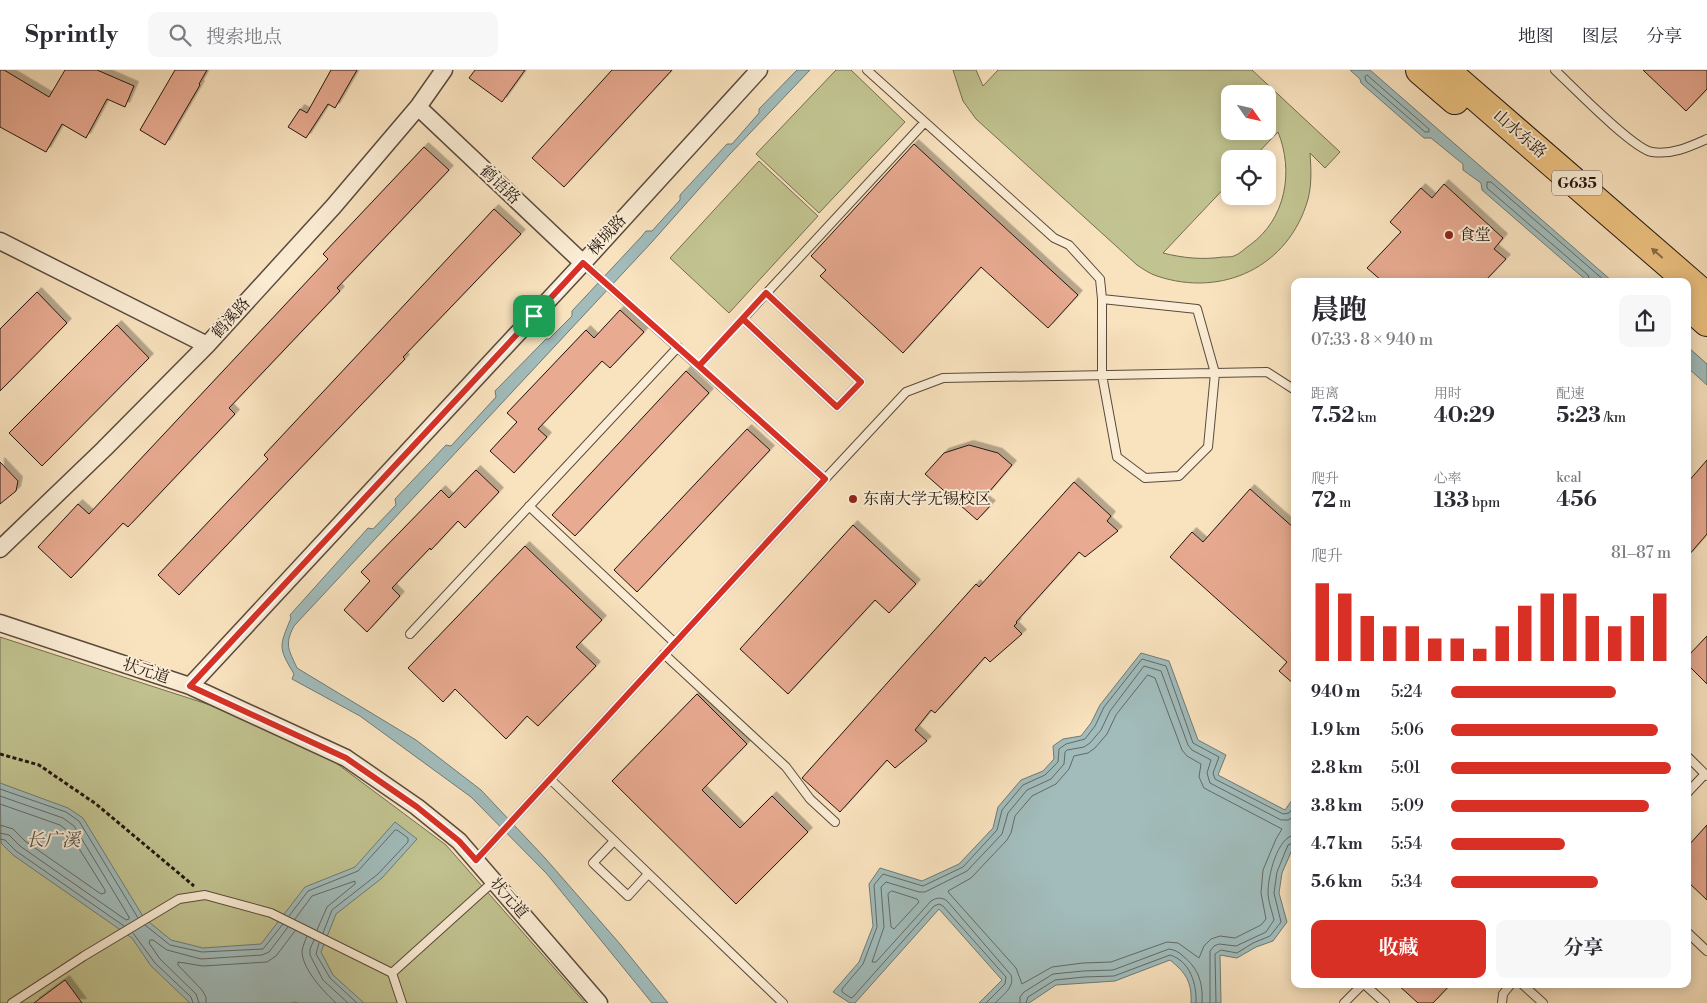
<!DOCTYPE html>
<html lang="zh">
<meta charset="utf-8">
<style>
:root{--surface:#fff;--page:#f7f7f7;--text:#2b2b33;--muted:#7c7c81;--line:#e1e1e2;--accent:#d93025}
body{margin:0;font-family:"Libre Bodoni","Noto Serif SC",serif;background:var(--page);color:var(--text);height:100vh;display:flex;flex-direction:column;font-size:19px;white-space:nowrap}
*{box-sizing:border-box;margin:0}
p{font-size:16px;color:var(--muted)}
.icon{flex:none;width:28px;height:28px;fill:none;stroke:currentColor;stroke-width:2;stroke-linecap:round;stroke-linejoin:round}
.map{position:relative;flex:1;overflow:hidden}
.sheet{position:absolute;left:1291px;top:208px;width:400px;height:710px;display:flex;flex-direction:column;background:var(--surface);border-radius:10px;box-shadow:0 2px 12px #0003}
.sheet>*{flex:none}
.needle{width:32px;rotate:124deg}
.fabs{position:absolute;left:1221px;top:15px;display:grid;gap:10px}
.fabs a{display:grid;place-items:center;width:55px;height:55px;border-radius:10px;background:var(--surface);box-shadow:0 2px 12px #0003;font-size:25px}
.pin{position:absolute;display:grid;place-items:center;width:42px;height:42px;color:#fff;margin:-21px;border-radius:10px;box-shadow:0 2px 8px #0006}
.round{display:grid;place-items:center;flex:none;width:52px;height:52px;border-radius:10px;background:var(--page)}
.headline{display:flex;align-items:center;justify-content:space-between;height:85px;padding:0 20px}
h1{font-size:28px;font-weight:700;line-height:38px}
.figures{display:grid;grid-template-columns:repeat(3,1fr);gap:8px;height:85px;padding:5px 20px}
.figures div{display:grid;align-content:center}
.figures b{font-size:21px;font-weight:700}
.figures small{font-size:14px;font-weight:400}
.figures p{font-size:14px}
.chart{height:140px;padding:10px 20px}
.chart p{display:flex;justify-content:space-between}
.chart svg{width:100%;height:90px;margin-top:5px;stroke:var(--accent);stroke-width:6}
.cta{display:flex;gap:10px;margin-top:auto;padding:10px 20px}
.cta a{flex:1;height:58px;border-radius:10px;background:var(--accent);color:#fff;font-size:20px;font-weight:700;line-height:58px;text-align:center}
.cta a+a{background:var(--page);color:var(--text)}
ul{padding:0 20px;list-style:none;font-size:16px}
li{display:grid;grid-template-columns:80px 60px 1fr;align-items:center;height:38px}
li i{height:12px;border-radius:6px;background:var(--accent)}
header{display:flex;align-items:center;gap:30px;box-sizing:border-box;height:70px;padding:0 25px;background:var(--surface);border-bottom:1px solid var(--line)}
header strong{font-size:24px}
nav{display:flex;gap:28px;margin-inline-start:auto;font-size:18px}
.search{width:350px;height:45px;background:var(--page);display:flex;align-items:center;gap:12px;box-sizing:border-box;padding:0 18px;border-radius:10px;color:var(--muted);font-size:19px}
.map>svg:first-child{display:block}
</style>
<header>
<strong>Sprintly</strong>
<div class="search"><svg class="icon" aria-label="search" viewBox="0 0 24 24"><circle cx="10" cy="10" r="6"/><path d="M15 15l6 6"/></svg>搜索地点</div>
<nav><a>地图</a><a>图层</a><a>分享</a></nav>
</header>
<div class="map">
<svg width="1707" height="933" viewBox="0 0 1707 933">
<defs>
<filter id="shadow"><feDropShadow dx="4.5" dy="-4.5" stdDeviation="0" flood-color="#0004"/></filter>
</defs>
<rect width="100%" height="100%" fill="#f9e3bf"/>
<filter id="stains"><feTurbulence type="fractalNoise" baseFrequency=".004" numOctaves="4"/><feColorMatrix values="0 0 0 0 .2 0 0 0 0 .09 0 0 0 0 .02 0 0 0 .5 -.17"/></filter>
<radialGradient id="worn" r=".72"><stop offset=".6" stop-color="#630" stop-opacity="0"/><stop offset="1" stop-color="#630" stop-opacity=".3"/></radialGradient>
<!-- green -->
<path fill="#c1c390" stroke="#736d51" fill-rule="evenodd" d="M836 0H851L905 52 819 143 756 84Z
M953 0H976L983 16 998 0H1252L1340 82 1325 98 1310 83C1311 98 1312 114 1308 129 1289 197 1222 228 1157 206 1150 204 1143 199 1137 195L976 49 963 31ZM1230 24H1268V61H1230ZM1278 62C1294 101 1286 149 1250 175 1245 178 1240 184 1234 186 1231 187 1226 187 1223 187 1202 190 1183 188 1163 183L1230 112V89H1252Z
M759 91 818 146 729 243 670 188Z
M0 567 207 634 316 678 446 775 585 933H0Z"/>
<!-- water -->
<path fill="#a1bcbb" stroke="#6f7a77" d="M797 0H810L730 84 651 173 294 556C284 575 289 580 297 598L416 670 481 720 545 788 620 874 668 933H652L547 804 471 727 360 646 292 609 294 604C278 577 279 577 291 548L290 545 368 458 373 459 396 435 395 429 446 375 451 376 496 327 495 321 546 269H549L572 246V241L642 166 646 161H652L680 130V125L727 74H732L759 43V39Z
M1350 0H1370L1612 211H1587L1482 120 1481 113 1463 100V94L1431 68H1424L1361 13 1360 9Z
M1688 277 1707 294V315L1688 298Z
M1141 583 1169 591 1198 670 1226 685 1218 705 1285 740 1295 726V773L1282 803 1279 823 1287 852 1273 871 1256 877 1237 888 1220 885 1221 933H1191C1192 912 1186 903 1170 890L1115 911 1056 915 1029 933H979L1002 910 939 839 855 933H850L833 922 859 892 873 856 869 814 880 798 922 811 959 794 993 758 998 737 1021 710 1043 701 1054 689 1053 676 1063 669 1081 666 1091 653 1100 635Z
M0 713 68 738 83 748 144 848 171 870 203 878 261 874 305 817 355 797 395 752 417 769 382 808 336 844 321 882 333 905 364 933H298L295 932 291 933H190L151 896 132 868 13 785 1 773Z"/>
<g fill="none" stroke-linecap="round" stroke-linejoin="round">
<!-- shore -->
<path stroke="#636a66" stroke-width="1" d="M1367 5 1429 59V62H1425L1366 11 1365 7Z
M1590 211 1588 205 1487 118V112H1491L1605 211
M1148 605 1155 608 1182 680 1187 686 1201 694 1199 707 1204 718 1282 759 1276 769 1263 800 1261 823 1266 849 1261 855 1235 868 1220 866 1211 869 1204 876 1199 888 1178 873 1167 872 1111 892 1083 893 1052 897 1022 914 1016 898 949 823 948 821 971 808 1007 770 1011 763 1015 746 1032 726 1056 714 1069 699 1074 686 1088 683 1095 678 1107 664 1116 645Z
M0 719 66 742 79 751 138 848
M0 726 63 748 74 756 129 847V849L126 850 20 776 9 765 0 763
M0 734 60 755 68 761 105 820V823L101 824 25 771 13 759 0 755
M0 769 5 770 16 781 124 856
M892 821 917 829 919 832 894 859 891 857 888 824Z
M289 846 308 821 358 801 395 760H397L408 768V772L378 804 332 840 323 863
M295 849 312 826 355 811V814L327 837 317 860
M145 855 170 875 202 882 263 879 283 854
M133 863 155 893 191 927 193 933
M307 866C305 871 303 876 302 881 302 899 324 922 336 933
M314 870 310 879V885L323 910 348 933
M319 873 316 884 330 908 357 933
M199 933 196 924 160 889 149 873 150 870H153L167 880 201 889 262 885 269 882 288 857
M206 933V927L202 920 178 895V892L203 896 267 892 276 886 295 861
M986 933 1005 914 1006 907 943 836 939 834 934 836 853 927 851 928 842 922V919L863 894 877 857 874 815 883 804 923 816 963 797 997 760 1002 740 1023 715 1045 705 1058 692 1059 679 1066 674 1085 669 1095 656 1104 637 1142 589 1166 596 1193 673 1219 687 1213 703 1215 709 1283 744 1289 743 1295 735
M995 933C1003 925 1015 917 1011 905L948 832C943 827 937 827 931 831L876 892H872L884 857 881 817 886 812 919 822H925L967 801 1002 764 1008 743 1027 720 1051 709 1064 694 1065 682 1067 680 1084 677 1090 673 1101 660 1110 641 1144 596 1161 601 1188 675 1192 680 1211 690 1207 703 1210 713 1281 750H1288L1295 746
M1020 933V927L1024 922 1053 904 1083 901 1113 900 1169 879C1175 880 1179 882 1183 886 1199 899 1203 913 1202 933
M1026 933 1028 927 1055 910 1084 907 1114 906 1170 885C1190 891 1197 914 1196 933
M1210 933V881L1214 876 1219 874 1236 876 1266 862 1274 850C1272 841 1268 831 1268 822 1268 807 1277 766 1295 765
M1216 933 1215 884 1221 880 1237 883 1253 873 1270 866 1281 852 1274 823 1277 802 1288 775 1295 772"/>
</g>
<!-- building -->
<path fill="#e8aa91" stroke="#251712" filter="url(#shadow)" d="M0 0H4L49 27 65 0H97L134 16 125 37 107 29 86 68 62 54 46 82 0 57Z
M175 0H207L199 14 200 15 165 75 140 60Z
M331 0H357L335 38 328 34 306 68 288 57 300 39 307 43Z
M475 0H525L502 32 469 8Z
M612 0H672L564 117 532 88Z
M1643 0H1707V19L1686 41Z
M914 74 1078 225 1048 258 981 197 903 283 820 206 826 200 811 186Z
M424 77 449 100 337 218 340 221 229 338 235 344 128 457 123 453 71 508 38 477 78 434 89 444 328 189 323 184Z
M1444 114 1503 168 1494 179 1506 189 1485 211H1382L1367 198 1401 162 1390 152 1421 118 1432 128Z
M494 139 521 164 403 287 405 289 179 525 158 505 268 389 264 385Z
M37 222 67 253 0 321V259Z
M620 240 644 262 610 298 602 291 538 359 547 367 514 403 490 381 517 352 507 343 586 260 594 268Z
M117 255 149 288 42 396 9 363Z
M686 301 709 323 575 466 552 445Z
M747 359 770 380 637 522 614 500Z
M969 375 998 383 1012 395 983 429 991 435 977 450 925 404 944 383Z
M1707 390V464L1688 486V412Z
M0 392 18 411 16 421 0 434Z
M476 400 499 422 465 458 458 451 431 480 430 478 392 518 400 526 367 562 344 540 370 511 361 502 441 420 449 428Z
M1074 412 1111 446 1107 451 1118 461 1085 487 1079 482 1016 552 1017 553 1014 556 1022 564 990 592 985 587 935 643 931 640 915 660 927 671 895 698 887 690 840 742 802 708 976 514 979 517Z
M1250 419 1295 459V615L1279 601 1287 592 1170 487 1192 462 1203 472Z
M853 455 916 514 889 543 875 530 788 624 740 579Z
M525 476 602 550 576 577 596 596 538 656 527 646 506 669 455 619 443 632 408 598Z
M1707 566V614L1688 595V586Z
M697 624 747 674 702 720 740 758 772 726 808 762 736 834 612 711Z
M1707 755V830L1688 812V776Z
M65 910 82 933H34Z
M1397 914H1451L1433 933H1418Z"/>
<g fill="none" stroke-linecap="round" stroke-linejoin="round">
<!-- lane casing -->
<g stroke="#5a4a3d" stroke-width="10">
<path id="lane" d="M867 0 1054 168 1069 175 1100 209 1102 229V305L1117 387 1145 408 1179 406 1208 377 1215 303 1197 239 1102 229
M1555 0C1572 16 1633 79 1652 82 1672 85 1689 77 1707 69
M583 193 825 409
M743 249 837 337 861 312 766 223
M699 296 924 53
M529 436 675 573
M410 564 678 277
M664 584 786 697 810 729 835 752
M1688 687 1707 706
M550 709 783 933
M1688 722 1705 704
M614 771 593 793 628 826 648 804
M476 790 825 409 906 322 943 308 1267 302 1295 320
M1688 863 1707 881
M392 903 494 811
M1364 914 1385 933
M1522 914 1543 933
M12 933 84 886 179 829 205 825 271 843 392 903 402 933
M1344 933 1363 914
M1502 933 1503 924 1511 914"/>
</g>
<!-- street casing -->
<g stroke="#5a4a3d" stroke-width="19">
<path id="street" d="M418 37 583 193
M0 171 207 275
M0 479 104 379 207 275 333 137 418 37 444 0
M0 553 190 616 346 688 417 737 459 771 599 933
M190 616 583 193 759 0"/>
</g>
<!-- highway casing -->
<g stroke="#251712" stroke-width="30">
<path id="highway" d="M1420 0 1455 30
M1445 0 1707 227
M1688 235 1707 252"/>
</g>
<!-- path -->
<path stroke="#251712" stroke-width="3" stroke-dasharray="4 2.5" stroke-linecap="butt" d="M0 684 39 695 96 734 194 816"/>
<!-- lane -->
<use href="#lane" stroke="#fbedd5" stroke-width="8"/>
<!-- street -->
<use href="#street" stroke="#fbedd5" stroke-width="16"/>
<!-- highway -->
<use href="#highway" stroke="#ecc280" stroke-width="28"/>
</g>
<!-- one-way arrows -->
<defs><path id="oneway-solid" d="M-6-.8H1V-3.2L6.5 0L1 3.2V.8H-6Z" transform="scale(1.25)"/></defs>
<use fill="#886c49" href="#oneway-solid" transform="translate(1657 183) rotate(-139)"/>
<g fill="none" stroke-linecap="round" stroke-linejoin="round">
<!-- route casing -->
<g stroke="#fff" stroke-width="10">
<path id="route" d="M534 246 190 616 346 688 417 737 459 771 476 790 825 409 699 296 766 223 861 312 837 337 743 249 699 296 583 193 534 246"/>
</g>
<!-- route -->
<use href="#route" stroke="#d93025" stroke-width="6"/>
</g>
<!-- markers -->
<g fill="#8f2418" stroke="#fbedd5" stroke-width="2">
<circle cx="1449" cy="165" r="5"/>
<circle cx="853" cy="429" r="5"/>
</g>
<g text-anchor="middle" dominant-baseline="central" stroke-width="4" stroke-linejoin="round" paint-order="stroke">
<!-- shield labels -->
<rect fill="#fbedd5" stroke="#65574c" stroke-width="1" x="1552" y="100.5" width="50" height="25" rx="4"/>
<g font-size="15" font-weight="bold" fill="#251712">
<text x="1577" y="113">G635</text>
</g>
<!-- street labels -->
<g font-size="16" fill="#251712" stroke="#fbedd5">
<text transform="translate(1520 64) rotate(41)">山水东路</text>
<text transform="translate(500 115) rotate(43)">鹤语路</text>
<text transform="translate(607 165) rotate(-48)">楝城路</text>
<text transform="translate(231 248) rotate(-48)">鹤溪路</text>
<text transform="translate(146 601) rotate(18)">状元道</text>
<text transform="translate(509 828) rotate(49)">状元道</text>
</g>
<!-- poi labels -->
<g font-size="16" fill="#251712" stroke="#fbedd5" text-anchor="start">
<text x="1459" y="165">食堂</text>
<text x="863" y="429">东南大学无锡校区</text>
</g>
<!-- water labels -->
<g font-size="18" font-style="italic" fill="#50514d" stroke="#fbedd5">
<text x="53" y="770">长广溪</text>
</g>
</g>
<rect width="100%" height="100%" filter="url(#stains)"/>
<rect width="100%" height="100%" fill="url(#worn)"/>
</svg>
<div class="fabs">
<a><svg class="needle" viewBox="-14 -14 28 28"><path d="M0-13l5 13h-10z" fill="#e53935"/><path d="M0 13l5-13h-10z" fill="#7c7c81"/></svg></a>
<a><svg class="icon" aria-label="locate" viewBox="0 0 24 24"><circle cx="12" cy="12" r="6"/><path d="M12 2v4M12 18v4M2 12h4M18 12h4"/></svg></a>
</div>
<div class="pin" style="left:534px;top:246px;background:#1e9e55"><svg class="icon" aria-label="arrive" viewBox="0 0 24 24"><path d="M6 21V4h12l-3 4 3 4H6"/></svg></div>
<section class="sheet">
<div class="headline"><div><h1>晨跑</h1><p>07:33 · 8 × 940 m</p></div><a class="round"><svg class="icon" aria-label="share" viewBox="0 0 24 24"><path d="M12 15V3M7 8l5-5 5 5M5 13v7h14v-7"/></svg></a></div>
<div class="figures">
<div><p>距离</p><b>7.52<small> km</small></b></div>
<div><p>用时</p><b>40:29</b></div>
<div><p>配速</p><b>5:23<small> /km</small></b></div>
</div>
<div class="figures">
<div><p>爬升</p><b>72<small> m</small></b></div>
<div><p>心率</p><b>133<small> bpm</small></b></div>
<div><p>kcal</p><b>456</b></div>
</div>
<div class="chart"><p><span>爬升</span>81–87 m</p>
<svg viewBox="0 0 160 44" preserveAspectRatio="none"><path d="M5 44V6M15 44V11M25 44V22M35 44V27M45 44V27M55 44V33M65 44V33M75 44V38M85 44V27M95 44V17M105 44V11M115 44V11M125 44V22M135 44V27M145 44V22M155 44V11"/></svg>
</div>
<ul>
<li><b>940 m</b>5:24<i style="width:75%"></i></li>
<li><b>1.9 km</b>5:06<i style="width:94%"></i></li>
<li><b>2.8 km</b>5:01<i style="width:100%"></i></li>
<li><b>3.8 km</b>5:09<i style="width:90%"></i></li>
<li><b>4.7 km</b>5:54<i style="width:52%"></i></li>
<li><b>5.6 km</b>5:34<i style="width:67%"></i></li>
</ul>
<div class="cta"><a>收藏</a><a>分享</a></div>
</section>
</div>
